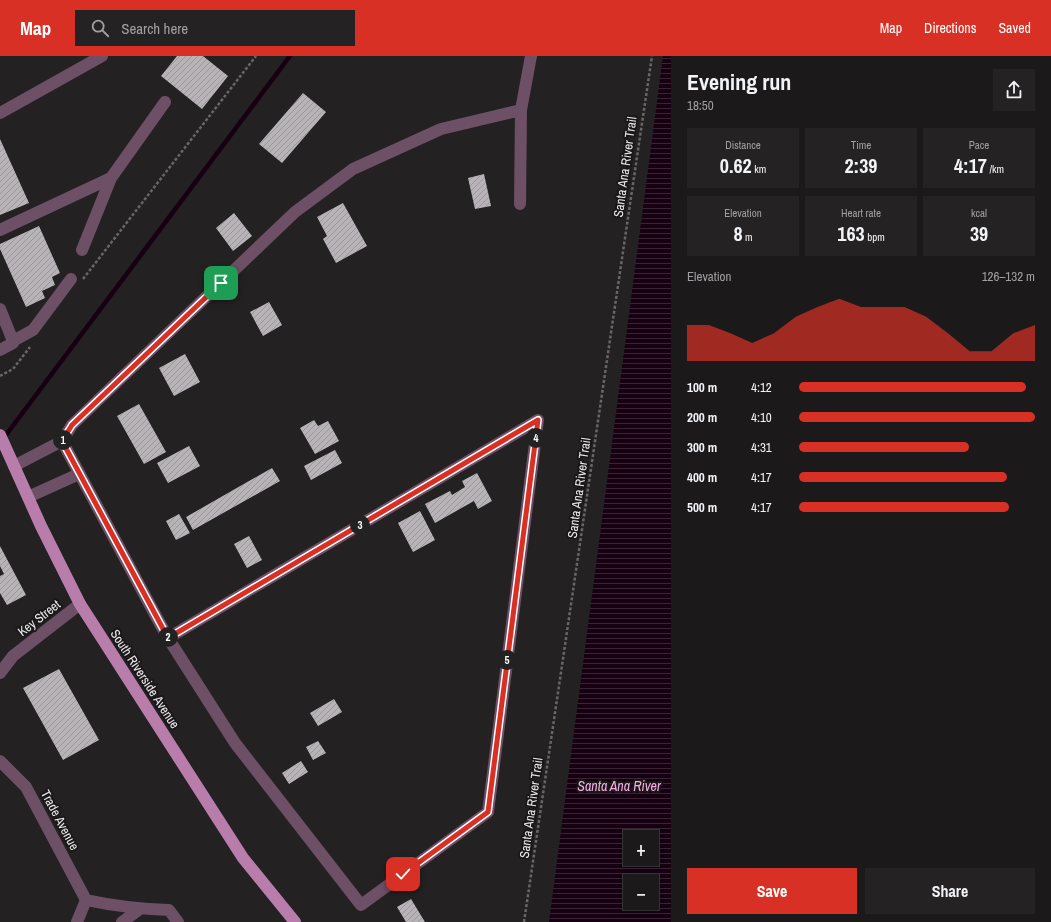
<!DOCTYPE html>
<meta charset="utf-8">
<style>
:root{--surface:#1b191a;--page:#242223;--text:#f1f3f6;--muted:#a0a0a2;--line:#393839;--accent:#d93025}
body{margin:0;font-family:"Archivo Narrow",sans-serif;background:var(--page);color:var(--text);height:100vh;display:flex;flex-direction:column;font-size:15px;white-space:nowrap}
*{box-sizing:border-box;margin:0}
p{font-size:13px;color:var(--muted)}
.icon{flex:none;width:22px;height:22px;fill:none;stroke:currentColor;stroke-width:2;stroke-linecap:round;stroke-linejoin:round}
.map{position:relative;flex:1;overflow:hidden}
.drawer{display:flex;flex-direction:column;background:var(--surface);width:380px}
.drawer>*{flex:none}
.tools{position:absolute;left:623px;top:774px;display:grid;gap:8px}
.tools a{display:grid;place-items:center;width:36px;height:36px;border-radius:0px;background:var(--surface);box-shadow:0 2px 6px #0003,0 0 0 1px var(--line);font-size:20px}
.pin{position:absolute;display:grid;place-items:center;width:34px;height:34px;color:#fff;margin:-17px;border-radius:8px;box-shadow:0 2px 6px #0006}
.km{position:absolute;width:20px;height:20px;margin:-10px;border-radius:50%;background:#222;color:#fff;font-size:11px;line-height:20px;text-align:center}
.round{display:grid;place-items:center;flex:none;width:42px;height:42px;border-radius:0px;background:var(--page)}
.headline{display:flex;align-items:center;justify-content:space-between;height:68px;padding:0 16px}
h1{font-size:22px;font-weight:700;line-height:30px}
.metrics{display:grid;grid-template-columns:repeat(3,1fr);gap:6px;height:68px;padding:4px 16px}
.metrics div{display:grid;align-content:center;border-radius:0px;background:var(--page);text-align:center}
.metrics b{font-size:20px;font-weight:700}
.metrics small{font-size:11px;font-weight:400}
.metrics p{font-size:11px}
.chart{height:112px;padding:8px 16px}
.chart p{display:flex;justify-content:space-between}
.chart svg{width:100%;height:72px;margin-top:4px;fill:var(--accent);opacity:.7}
.action{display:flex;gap:8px;margin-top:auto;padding:8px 16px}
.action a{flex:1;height:46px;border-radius:0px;background:var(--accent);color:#fff;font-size:16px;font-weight:700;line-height:46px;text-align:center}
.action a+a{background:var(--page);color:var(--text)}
ul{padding:0 16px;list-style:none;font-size:13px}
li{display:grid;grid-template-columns:64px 48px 1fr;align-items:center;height:30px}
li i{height:10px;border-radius:5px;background:var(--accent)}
header{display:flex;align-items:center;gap:24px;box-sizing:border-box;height:56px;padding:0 20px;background:var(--accent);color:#fff}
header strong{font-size:19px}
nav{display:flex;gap:22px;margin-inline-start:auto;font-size:14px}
.search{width:280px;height:36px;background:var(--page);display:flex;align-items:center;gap:10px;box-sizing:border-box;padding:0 14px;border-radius:0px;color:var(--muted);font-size:15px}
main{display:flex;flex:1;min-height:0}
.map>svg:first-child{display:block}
</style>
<header>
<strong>Map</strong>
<div class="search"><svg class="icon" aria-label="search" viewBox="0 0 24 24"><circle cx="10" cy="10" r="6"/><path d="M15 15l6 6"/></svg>Search here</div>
<nav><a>Map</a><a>Directions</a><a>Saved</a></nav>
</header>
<main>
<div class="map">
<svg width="671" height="866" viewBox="0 0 671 866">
<defs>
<pattern id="water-rules" width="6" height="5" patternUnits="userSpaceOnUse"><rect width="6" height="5" fill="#160012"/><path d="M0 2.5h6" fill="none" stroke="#382534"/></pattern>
<pattern id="building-hatch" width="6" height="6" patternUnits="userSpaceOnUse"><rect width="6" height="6" fill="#b7b3b6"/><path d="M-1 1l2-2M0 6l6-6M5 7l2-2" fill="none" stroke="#9b989a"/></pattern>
</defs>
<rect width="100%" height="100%" fill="#242123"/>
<!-- water -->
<path fill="url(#water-rules)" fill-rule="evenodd" d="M663 0H671V866H549ZM630 781H652V803H630ZM630 825H652V847H630Z"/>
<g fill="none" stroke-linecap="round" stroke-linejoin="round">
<!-- stream -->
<path stroke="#160012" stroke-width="4.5" d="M3 383 290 0"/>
</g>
<!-- building -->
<path fill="url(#building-hatch)" d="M177 0H203L228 20 202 53 161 20Z
M303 37 326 56 282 107 259 88Z
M0 83 29 147 0 159Z
M484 118 491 150 475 153 468 122Z
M343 147 367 190 336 207 323 183 327 180 317 161Z
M234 157 252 180 233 195 216 172Z
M39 170 60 217 52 221 55 229 42 235 45 242 26 251 0 193V188Z
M269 246 282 269 263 280 250 256Z
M185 298 200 326 174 340 159 312Z
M139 348 166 396 144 408 117 360Z
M314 364 318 370 328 365 339 385 315 398 300 372Z
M189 390 200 410 168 427 157 407Z
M335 394 342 407 311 424 304 410Z
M272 412 280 425 193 474 186 461Z
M477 417 492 445 478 453 474 445 435 467 425 448 450 435 452 439 465 431 462 425Z
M420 455 435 484 413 496 398 467Z
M179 458 190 477 176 484 166 465Z
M249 480 262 504 247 512 234 488Z
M0 490 26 539 7 549 0 537V520L4 518 0 510Z
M59 613 99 684 63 704 23 632Z
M334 643 342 656 318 670 310 657Z
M318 685 326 697 313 704 306 691Z
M301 705 308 716 289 728 282 717Z
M411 843 425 866H406L397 851Z"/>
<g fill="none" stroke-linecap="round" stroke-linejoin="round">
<!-- path -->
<path stroke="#696668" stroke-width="2.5" stroke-dasharray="3 2" stroke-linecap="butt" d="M83 223 256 0
M0 320 13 313 30 291
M524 866C567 577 609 289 652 0"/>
<!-- minor -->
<path stroke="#6d5066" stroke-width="12" d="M0 57 102 0
M520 148 521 54
M0 174 111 122 165 46
M82 194 111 122
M0 253 13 285V287L0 294
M13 285 33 274 71 223
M14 410 62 385
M28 441 79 418
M168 582 538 364 488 756 361 849 235 687 168 582 158 564 62 385 72 369 295 156 353 113 441 73 521 54 531 0
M0 617 13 600 80 548
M0 705 26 731 86 844
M86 844C114 850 141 853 169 854L178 866
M77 866 86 844
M122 866 140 853"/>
<!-- major -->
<path stroke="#b97dab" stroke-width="12" d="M0 379 41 470 80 548 243 802 295 866"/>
</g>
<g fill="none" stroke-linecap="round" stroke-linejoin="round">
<!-- route casing -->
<g stroke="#fff" stroke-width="8">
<path id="route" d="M221 227 72 369 62 385 168 582 538 364 488 756 403 818"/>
</g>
<!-- route -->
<use href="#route" stroke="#d93025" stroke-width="5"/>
</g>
<g text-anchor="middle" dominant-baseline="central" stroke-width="4" stroke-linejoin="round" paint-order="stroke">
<!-- street labels -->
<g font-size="13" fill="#eae7e9" stroke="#1b181a">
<text transform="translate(625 111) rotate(-82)">Santa Ana River Trail</text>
<text transform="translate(579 432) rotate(-82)">Santa Ana River Trail</text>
<text transform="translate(39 562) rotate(-38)">Key Street</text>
<text transform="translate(145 623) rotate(57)">South Riverside Avenue</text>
<text transform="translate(531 752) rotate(-82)">Santa Ana River Trail</text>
<text transform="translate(60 764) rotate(62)">Trade Avenue</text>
</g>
<!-- water labels -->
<g font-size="14" font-style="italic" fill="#f9ade7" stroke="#1b181a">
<text x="619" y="730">Santa Ana River</text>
</g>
</g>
</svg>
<div class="tools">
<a>+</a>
<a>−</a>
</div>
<div class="pin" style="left:221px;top:227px;background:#1e9e55"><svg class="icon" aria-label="arrive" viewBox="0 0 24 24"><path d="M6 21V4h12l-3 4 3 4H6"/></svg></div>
<div class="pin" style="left:403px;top:818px;background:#d93025"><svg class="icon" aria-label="check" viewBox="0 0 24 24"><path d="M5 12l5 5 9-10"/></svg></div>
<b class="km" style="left:63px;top:384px">1</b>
<b class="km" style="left:168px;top:581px">2</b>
<b class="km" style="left:360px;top:469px">3</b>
<b class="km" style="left:536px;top:382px">4</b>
<b class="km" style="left:507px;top:604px">5</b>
</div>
<section class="drawer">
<div class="headline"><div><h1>Evening run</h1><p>18:50</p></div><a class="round"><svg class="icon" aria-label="share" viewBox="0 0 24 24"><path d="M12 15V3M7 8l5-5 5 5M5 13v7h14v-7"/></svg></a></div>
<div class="metrics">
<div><p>Distance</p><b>0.62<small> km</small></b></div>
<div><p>Time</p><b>2:39</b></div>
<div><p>Pace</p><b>4:17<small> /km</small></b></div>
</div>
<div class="metrics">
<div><p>Elevation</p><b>8<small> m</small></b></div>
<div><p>Heart rate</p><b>163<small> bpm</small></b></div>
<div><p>kcal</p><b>39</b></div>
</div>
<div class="chart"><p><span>Elevation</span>126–132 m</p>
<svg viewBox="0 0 160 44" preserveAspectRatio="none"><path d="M0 44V22L10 22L20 27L30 33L40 27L50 17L60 11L70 6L80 11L90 11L100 11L110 17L120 27L130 38L140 38L150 27L160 22V44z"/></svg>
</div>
<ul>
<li><b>100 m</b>4:12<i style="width:96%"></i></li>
<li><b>200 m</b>4:10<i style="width:100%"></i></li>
<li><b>300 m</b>4:31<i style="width:72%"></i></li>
<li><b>400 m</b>4:17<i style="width:88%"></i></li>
<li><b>500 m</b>4:17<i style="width:89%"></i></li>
</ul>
<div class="action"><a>Save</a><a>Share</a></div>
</section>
</main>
